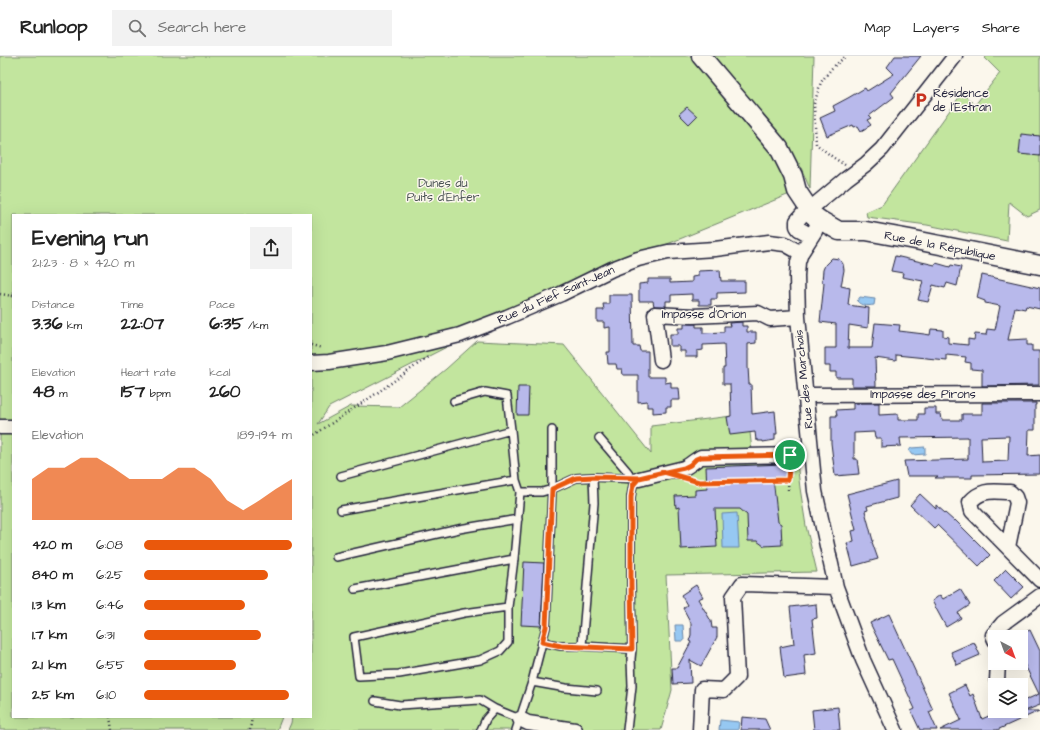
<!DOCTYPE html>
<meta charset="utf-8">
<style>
:root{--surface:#fff;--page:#f2f2f2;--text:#222;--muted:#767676;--line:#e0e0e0;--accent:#ea580c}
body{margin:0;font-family:"Architects Daughter",sans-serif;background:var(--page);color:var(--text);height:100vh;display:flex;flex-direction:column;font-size:15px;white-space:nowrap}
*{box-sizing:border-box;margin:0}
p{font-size:13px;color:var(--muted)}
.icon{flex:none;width:22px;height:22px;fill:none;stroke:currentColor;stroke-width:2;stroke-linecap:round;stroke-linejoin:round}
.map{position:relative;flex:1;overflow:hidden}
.panel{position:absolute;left:12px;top:158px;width:300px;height:504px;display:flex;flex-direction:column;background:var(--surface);border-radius:0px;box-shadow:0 4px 16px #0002}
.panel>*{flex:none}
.needle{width:26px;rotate:139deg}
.buttons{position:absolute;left:988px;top:574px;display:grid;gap:8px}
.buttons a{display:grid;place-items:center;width:40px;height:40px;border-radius:0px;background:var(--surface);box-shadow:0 4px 16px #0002;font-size:20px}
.pin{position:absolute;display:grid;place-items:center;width:34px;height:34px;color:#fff;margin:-17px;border:2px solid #fff;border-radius:50%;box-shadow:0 1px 4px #0007}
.round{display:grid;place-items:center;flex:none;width:42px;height:42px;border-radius:0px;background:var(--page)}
.head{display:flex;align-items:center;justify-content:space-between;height:68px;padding:0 20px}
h1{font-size:22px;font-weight:800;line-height:30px}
.stats{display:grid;grid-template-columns:repeat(3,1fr);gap:6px;height:68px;padding:4px 20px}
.stats div{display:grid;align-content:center}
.stats b{font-size:17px;font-weight:800}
.stats small{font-size:11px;font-weight:400}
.stats p{font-size:11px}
.chart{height:112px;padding:8px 20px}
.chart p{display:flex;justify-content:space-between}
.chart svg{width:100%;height:72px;margin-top:4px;fill:var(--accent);opacity:.7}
ul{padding:0 20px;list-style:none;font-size:13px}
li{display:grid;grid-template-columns:64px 48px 1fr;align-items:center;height:30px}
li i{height:10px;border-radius:5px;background:var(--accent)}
header{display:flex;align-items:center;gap:24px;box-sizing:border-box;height:56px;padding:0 20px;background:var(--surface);border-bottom:1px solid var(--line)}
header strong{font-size:19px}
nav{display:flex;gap:22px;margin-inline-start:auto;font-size:14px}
.search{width:280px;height:36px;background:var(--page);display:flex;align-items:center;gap:10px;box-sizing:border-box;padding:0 14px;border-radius:0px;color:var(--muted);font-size:15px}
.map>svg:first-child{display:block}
</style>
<header>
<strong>Runloop</strong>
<div class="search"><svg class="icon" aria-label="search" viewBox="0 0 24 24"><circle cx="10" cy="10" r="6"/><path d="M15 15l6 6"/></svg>Search here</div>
<nav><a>Map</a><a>Layers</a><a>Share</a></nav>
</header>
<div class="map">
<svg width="1040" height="674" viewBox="0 0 1040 674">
<rect width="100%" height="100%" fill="#fbf7ec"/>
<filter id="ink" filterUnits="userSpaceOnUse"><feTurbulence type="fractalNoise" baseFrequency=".025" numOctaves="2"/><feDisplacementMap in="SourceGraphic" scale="8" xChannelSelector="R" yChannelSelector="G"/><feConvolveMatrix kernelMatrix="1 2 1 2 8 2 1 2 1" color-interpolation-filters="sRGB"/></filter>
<g filter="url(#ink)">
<!-- green -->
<path fill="#c2e59e" stroke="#72846c" d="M0 0H814L810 133 799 107 797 135 572 227 329 351 318 368 351 350 399 351 446 313 477 285 564 289 651 398V370L748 358 752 395 795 389 800 432 806 470 817 516 666 519 672 634 661 674H288L291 667 292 661H311V159H13V661H282L277 674H0Z
M987 0H1040V154L1027 160 1009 146 1007 185 927 169 867 161 866 156 882 149 960 40H965L975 49 1000 17 985 2Z"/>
<!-- water -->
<path fill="#96c8f2" stroke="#6886a9" d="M860 241 875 243 874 249C867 250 861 250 857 245Z
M925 391V398L912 399 909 395 911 392Z
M737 457 739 492H723L722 458Z
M675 569H683L684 585H676Z
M720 664 739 666 738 674H719Z"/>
<!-- building -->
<path fill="#b8b9eb" stroke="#22223b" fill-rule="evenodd" d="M895 0H921L891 37 894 41 869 60 871 62 867 64 871 69 861 75 858 70 854 71 853 69 827 80 820 62 835 55 833 50 848 42 865 32 867 35 894 18 887 11Z
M687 51 697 60 689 68 679 58Z
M1021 78 1040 80V100L1019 98Z
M895 200 935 209 936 207 950 211 951 209 961 211 957 230 947 227 945 232 933 229 928 246 918 244 923 225 902 221 903 217 891 215Z
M832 202 839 203 841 205 843 208 844 214 841 230 850 232 848 249 869 252 868 272 849 269 848 292H872L875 267 900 269 899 275 924 278 930 279 931 273 943 274V280L948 281V287L968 289V283L974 284 975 278 986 279 987 273 995 274 1000 250 985 247V245L977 242 982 219 1040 232V253L1026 250 1025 253 1015 251 1008 284 1027 283V289H1032V295H1039V329L982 330V314L971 313V307L965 306 966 301 946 299V304L896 299V305L875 302 876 330H852V322H836V316H830V310H825V292H836V268L820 266 824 227 822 226 823 214 825 209Z
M720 214 721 225H745V236L717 237V243H711V249H699V244H692V238L671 239V245H666V250H654L653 245H639V228L648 227V223H670V227L692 226V221L698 220V215Z
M609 239H632L633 290H639L640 295H648V321H665V327L671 326V332H679L680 344H671V351H666V356L653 357V351H647V345L638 346V319H623L622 313H617L616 308H608L607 296H610V271L604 272V266H597V254H604L603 248H609Z
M742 266V270H747V276H756V287L748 288V311L749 328H751L752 358 775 355 777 378H775V384L763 386V385H758V384H756L755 376 730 379 727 361 731 360 730 328H723V312H725L724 288 703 289V294L697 295V301H685V295H679V290H670V278H678V272H684V268H696V271H703V277L724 276V270H730L729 267Z
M518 331H529L528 359H517Z
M853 347H879V359L898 358V364H918V358H924V352H936V358H941L942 364H962V358H982V347H1036V349H1035V374H1029L1028 400 1040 399V418L972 419V422H935L938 420H907L904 405 968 403V381L900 382 901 390 881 391V382H875L874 376 854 377V403H857L859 418 835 420 831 387V360H837L836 354 853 353ZM1009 380 1008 405 982 406 981 381Z
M785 408 789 411V418L786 421 773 422 778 466 781 468 782 489 764 490 757 485H748L747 459 740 453H715L717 491 681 493 679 451 676 452 675 440 695 439V434L707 433 706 411Z
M897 425V442L867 450 868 454 865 455 873 485 872 486 878 503 853 510 847 487 854 485 852 475 856 474 847 438Z
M920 438 936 453V449L954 465 955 464 990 499 979 510 937 469 934 472 910 449Z
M524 506 544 507 541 570 521 569Z
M1006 513 1024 531 1011 543 994 525Z
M696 529 703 541 698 543 711 565 712 572H717V581L701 610 690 604 691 627 673 628 672 612H677L691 586 689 585 691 579V567L683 552 687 549 681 539Z
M960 533 970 549 958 557 961 562 946 571 932 545 940 539 943 543Z
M816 548 817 562 812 563 816 597 804 599 806 619 784 622 780 591 794 588 790 551Z
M889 558 933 654 929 656 937 674H920L911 655 915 653 892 603 888 604 870 567Z
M1030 574 1040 595V649L1025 655H1039L997 674H940L961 664 949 637 965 629 970 640 973 638 982 663 1000 655H1021V646L1039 638 1021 601V578Z
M974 586 980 599 957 609 951 596Z
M838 651 840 674H814L812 654Z
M742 661 765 663 770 674H741Z"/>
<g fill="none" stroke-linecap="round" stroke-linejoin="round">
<!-- service casing -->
<g stroke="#22223b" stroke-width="10">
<path id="service" d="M454 345 485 336 507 340 511 374 516 424 520 436 514 503 508 551V586L500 595 480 604 399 618 359 620 354 581 464 557 508 551
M599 382 628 416 630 422
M341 420 511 374
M520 436H542L552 433 576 422 593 421 639 423
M341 454 516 424
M336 501 459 473 518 463
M355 533 514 503
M542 586 561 590H582L594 447 593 421
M582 590 632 593
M532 626 566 632 597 635
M375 645 400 649 480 644 495 653 520 663
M481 674 486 663 495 653
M516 674 532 626 546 571 552 433V374
M627 674 632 630 631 603 632 593 631 527V441L633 429 639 423"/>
</g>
<!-- minor casing -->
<g stroke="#22223b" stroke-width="17">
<path id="minor" d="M813 159 817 168 815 175 801 197 798 206 797 220 798 261 815 435 836 531 863 604 895 674
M812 180 799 173 797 170V165L802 159 810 153 846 123 866 108 882 93 955 0
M661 304 655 258 693 260 758 257 770 263 798 261
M311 307 329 306 387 297 460 279 507 261 561 238 612 213 638 203 668 196 715 193 769 186 785 188 801 197
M806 339 1040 338
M0 371H13
M639 423 684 412C690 409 695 404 701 401L796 399 811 397
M1008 491 1017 447 1015 441 1010 436C993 436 983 432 970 446L972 455 1040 524
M995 584 993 579 1003 567 1040 540
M997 625 998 607
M520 663 528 667 575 674
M700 674 702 633 724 634 737 621 733 541 742 528 836 531"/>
</g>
<!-- tertiary casing -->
<g stroke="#22223b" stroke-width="21">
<path id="tertiary" d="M701 0 779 92 793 120 797 135 813 159 820 164 839 175H866L910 183 1040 209"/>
</g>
<!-- path -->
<path stroke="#22223b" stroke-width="2.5" stroke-dasharray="1 3" stroke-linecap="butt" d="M845 109 834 102 816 88 814 48 821 26 832 12 846 0
M0 238 13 240
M311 289 322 292
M311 381 377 337 428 301
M689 424 699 426 788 424
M788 434 789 412
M110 661 112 674
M250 674 252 661"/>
<!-- service -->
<use href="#service" stroke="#fbf7ec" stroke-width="7"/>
<!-- minor -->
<use href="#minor" stroke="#fbf7ec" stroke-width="14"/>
<!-- tertiary -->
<use href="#tertiary" stroke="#fbf7ec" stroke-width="18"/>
</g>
</g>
<g fill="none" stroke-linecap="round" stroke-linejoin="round" filter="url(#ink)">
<!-- route casing -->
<g stroke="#fff" stroke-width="8">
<path id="route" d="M790 399 701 401 696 403 690 409 684 412 639 422 593 421 576 422 552 433 546 571 542 586 561 590 632 593 631 527V441L633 429 639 422 664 416 699 426 788 424 790 399"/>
</g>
<!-- route -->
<use href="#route" stroke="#ea580c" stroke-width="5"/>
</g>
<!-- icons -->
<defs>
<g id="parking-bare" transform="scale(1.2)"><path d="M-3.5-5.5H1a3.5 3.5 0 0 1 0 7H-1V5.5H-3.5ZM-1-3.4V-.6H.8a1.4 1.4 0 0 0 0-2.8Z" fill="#c8321e" stroke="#fbf7ec" stroke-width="2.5" paint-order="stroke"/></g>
</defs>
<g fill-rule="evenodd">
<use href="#parking-bare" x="921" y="44"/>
</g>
<g text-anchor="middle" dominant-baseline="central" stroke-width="3" stroke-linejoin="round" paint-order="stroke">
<!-- poi labels -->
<g font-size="12" fill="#22223b" stroke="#fbf7ec" text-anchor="start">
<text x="933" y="37">Résidence<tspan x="933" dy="14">de l'Estran</tspan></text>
</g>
<!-- park labels -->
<g font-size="12" fill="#4a5354" stroke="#fbf7ec">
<text x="443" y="127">Dunes du<tspan x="443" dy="14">Puits d'Enfer</tspan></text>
</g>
<!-- street labels -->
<g font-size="12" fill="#22223b" stroke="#fbf7ec">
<text transform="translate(940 190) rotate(11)">Rue de la République</text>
<text transform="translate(556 239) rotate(-24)">Rue du Fief Saint-Jean</text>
<text x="704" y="258">Impasse d'Orion</text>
<text transform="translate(804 323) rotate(-96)">Rue des Marchais</text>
<text x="923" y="338">Impasse des Pirons</text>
</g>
</g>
</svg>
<div class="buttons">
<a><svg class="needle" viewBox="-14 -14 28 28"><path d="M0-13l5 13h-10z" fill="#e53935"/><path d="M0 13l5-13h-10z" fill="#767676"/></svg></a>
<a><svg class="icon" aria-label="layers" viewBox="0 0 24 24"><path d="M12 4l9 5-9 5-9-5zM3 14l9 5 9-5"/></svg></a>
</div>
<div class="pin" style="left:790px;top:399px;background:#1e9e55"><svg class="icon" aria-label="arrive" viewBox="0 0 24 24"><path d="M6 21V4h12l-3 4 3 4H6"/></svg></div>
<section class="panel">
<div class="head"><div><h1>Evening run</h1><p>21:23 · 8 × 420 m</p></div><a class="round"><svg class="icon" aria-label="share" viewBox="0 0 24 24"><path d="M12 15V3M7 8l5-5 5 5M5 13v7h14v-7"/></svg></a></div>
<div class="stats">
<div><p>Distance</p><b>3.36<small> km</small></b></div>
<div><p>Time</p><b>22:07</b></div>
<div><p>Pace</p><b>6:35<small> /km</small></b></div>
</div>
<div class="stats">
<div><p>Elevation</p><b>48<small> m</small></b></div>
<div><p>Heart rate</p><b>157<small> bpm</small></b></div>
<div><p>kcal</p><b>260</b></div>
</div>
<div class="chart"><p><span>Elevation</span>189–194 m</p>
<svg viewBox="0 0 160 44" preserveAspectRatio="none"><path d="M0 44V19L10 12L20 12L30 6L40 6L50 12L60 19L70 19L80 19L90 12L100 12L110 19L120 32L130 38L140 32L150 25L160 19V44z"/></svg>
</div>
<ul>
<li><b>420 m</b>6:08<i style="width:100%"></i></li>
<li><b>840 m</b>6:25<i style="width:84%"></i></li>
<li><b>1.3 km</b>6:46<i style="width:68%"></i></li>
<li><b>1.7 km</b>6:31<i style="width:79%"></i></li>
<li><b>2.1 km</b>6:55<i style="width:62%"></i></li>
<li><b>2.5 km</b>6:10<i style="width:98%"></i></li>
</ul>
</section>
</div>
